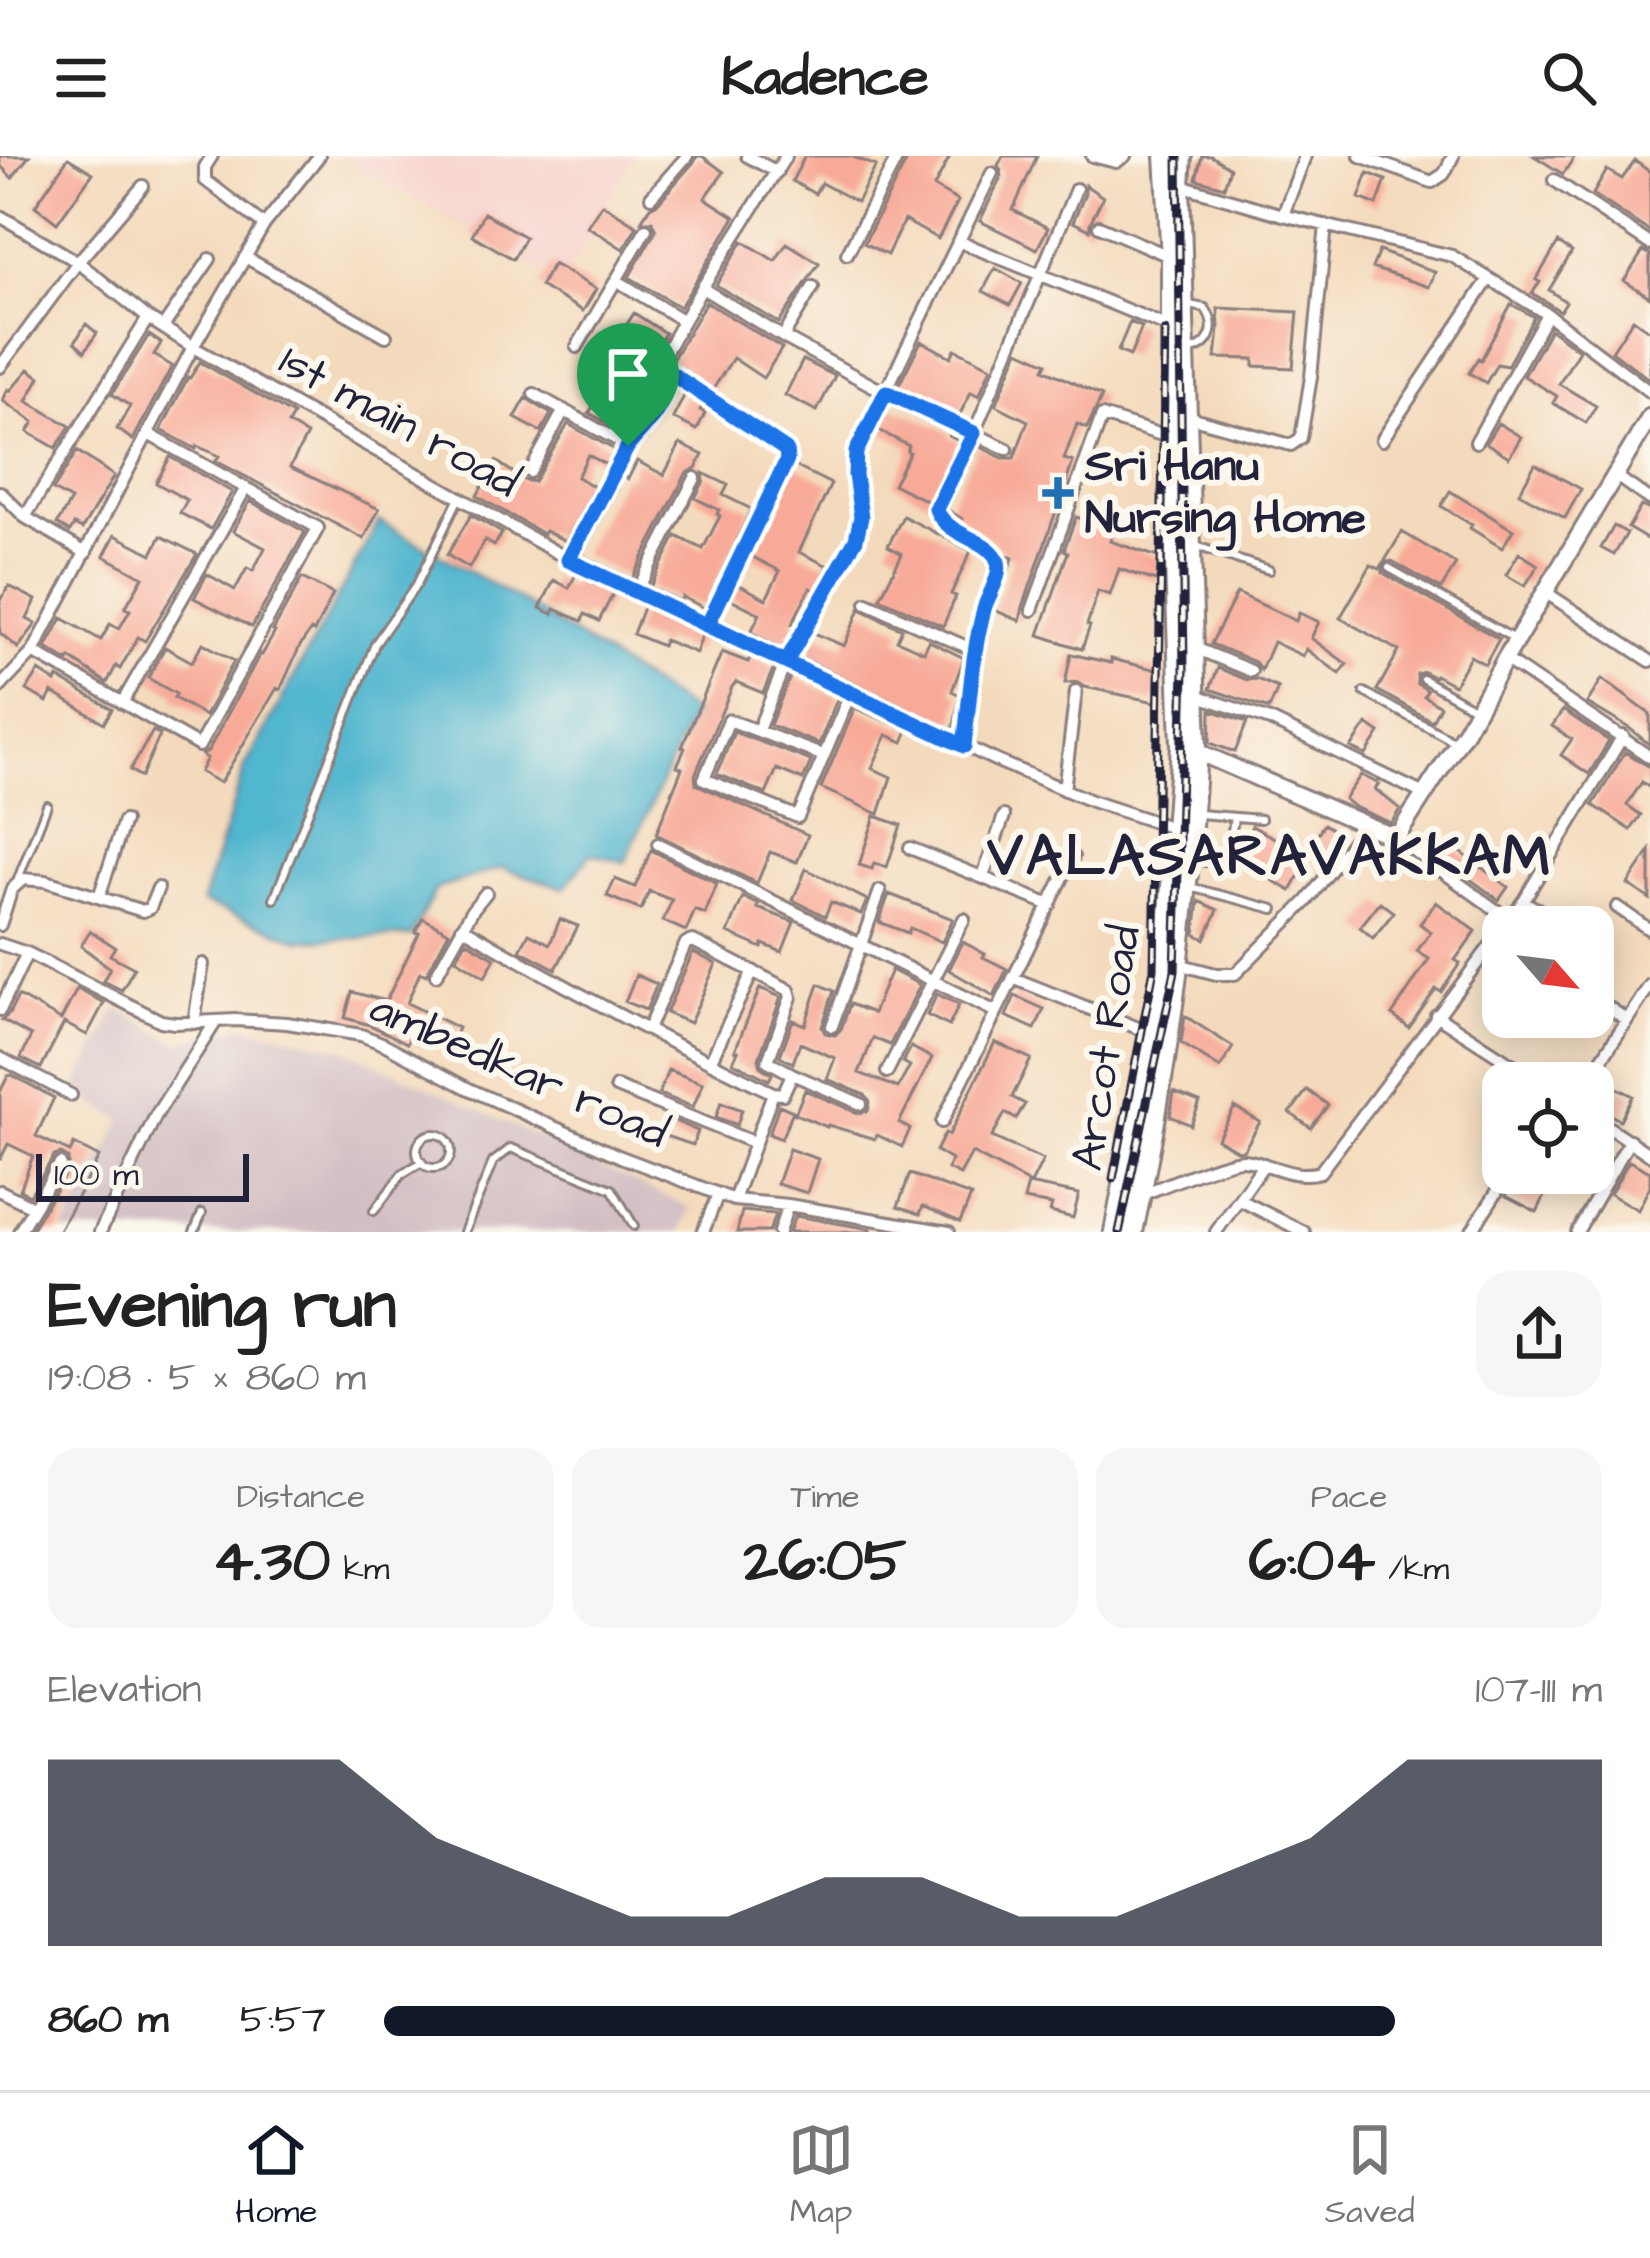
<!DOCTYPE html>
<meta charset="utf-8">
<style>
:root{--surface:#fff;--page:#f6f6f6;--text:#222;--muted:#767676;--line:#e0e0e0;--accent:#111827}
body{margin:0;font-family:"Architects Daughter",sans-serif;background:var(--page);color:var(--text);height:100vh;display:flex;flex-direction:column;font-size:45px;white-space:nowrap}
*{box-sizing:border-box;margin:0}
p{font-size:39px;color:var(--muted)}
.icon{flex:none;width:66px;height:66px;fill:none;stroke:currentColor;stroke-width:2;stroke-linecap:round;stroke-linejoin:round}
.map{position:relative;height:1076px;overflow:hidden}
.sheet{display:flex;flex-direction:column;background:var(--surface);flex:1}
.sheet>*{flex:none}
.needle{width:78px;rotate:118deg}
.controls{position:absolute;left:1482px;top:750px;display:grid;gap:24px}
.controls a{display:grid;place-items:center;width:132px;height:132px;border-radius:24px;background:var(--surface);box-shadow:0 6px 30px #0003;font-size:60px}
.scale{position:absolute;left:36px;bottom:30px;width:213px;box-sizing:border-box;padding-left:12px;border:6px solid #22223b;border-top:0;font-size:33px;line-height:42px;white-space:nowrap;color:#22223b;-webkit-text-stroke:9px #fbf7ec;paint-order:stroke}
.pin{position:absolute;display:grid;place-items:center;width:102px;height:102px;color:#fff;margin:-123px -51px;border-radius:50% 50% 50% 0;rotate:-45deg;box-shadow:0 0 12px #0007}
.pin .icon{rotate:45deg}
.round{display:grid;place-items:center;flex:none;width:126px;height:126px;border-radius:36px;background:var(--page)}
.overview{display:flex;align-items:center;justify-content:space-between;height:204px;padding:0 48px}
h1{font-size:66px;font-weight:700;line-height:90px}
.figures{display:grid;grid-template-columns:repeat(3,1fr);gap:18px;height:204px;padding:12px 48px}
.figures div{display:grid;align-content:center;border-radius:30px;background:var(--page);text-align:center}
.figures b{font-size:60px;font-weight:700}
.figures small{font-size:33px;font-weight:400}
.figures p{font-size:33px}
.chart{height:336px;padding:24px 48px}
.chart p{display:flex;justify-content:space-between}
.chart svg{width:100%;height:216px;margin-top:12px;fill:var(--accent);opacity:.7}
ul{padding:0 48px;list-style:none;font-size:39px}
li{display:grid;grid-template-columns:192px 144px 1fr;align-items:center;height:90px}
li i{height:30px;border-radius:15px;background:var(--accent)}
header{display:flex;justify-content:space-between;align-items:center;height:156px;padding:0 48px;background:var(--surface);font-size:54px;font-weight:700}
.tabs{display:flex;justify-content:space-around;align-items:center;height:168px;border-top:3px solid var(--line);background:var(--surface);font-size:33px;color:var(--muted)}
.tabs a{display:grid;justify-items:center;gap:6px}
.tabs .current{color:var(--accent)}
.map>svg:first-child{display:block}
</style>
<header><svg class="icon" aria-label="menu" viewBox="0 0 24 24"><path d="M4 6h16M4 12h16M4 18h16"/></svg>Kadence<svg class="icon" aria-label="search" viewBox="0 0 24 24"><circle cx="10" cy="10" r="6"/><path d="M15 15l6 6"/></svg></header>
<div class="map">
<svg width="1650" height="1076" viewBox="0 0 1650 1076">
<rect width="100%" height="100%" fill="#fbf7ec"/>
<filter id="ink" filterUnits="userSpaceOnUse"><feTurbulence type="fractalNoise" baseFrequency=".00833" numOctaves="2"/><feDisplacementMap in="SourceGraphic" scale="24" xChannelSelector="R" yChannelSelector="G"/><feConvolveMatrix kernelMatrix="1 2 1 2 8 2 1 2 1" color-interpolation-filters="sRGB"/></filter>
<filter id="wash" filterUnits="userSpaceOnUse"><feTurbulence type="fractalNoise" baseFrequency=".004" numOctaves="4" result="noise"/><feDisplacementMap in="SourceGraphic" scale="48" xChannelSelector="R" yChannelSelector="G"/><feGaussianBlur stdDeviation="2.7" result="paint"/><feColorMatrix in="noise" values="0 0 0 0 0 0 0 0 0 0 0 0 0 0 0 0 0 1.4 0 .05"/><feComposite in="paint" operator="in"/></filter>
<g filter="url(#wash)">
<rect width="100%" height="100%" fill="#f4dabc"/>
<!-- built -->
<path fill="#f7d0cc" d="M340 0H634L562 125Z"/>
<!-- industrial -->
<path fill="#d2bec3" d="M117 852 178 887 243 870 345 893 691 1052 680 1076H63L123 964 74 935Z"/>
<!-- water -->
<path fill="#51b6cf" stroke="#3a6c85" stroke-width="3" d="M379 365 521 445 693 556 625 706 591 697 565 732 502 712 436 733 411 780 300 784 202 746 245 611Z"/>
<g id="blocks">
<!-- building -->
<path fill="#f8aa98" d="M0 0H29L12 22 0 9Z
M697 0H702L724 16 705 42 735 61 680 151 629 121 656 74 652 65H641L650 51 658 47 694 6Z
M805 0H851L876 10 857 46 821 27 815 38 792 25Z
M909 0H950L934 31 958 45 938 83 904 64 887 99 864 87Z
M1003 0H1037L1013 54 1048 72 1037 93 980 65 1001 21V15L998 9Z
M1202 0H1211L1230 12 1224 31 1196 23Z
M1534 0H1575L1563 18Z
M68 2 93 17 57 67 35 50Z
M1635 5 1650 16V76L1593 38 1607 14 1622 23Z
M1368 17 1386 24 1377 49 1359 42Z
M1085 29 1103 41 1090 67V74L1073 66 1085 37Z
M602 48 637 70 623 93 587 70Z
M484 57 525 81 513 103 472 79Z
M743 85 775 105 787 87 819 107 779 167 716 129Z
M1558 87 1572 96 1549 134 1566 146 1560 155 1532 137 1540 126 1536 124Z
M1379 95 1435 116 1429 131 1372 112Z
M1643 95 1650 98V141L1624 125Z
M553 108 596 133 583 155 540 130Z
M995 112 1022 127 1010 149 983 135Z
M706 146 782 192 763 222 733 202 713 233 671 206Z
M1511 148 1534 161 1507 210 1497 208 1486 227 1469 217 1478 202 1481 204Z
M1218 152 1298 156 1293 212 1254 210V203L1216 202 1219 173Z
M634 157 665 177 643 214 615 196 628 176 624 173Z
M1633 163 1650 175V224L1612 195Z
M1130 166 1142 171 1130 200 1118 195Z
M86 168 97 177 85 195 75 186Z
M1550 173 1579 194 1559 228 1596 250 1586 267 1553 247 1557 240 1524 220Z
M149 179 161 187 154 199 172 210 133 284 117 273 130 250 112 238Z
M921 185 951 201 955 193 991 211 979 240 971 236 959 260 898 231Z
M1019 194 1047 207 1044 213 1102 240 1087 272 1077 268 1064 303 1073 306 1023 451 1020 465 994 454 1013 402 1005 398 993 385 960 366 962 363 947 353 978 290 1003 302H1014L1028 265 996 249Z
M803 204 835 220 817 255 785 239Z
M200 206 293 259 288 268 307 279 290 311 379 353 364 383 216 305 219 300 197 290 196 293 161 274 188 221 190 222Z
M29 213 40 221 27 245 70 270 56 292 28 276 34 266 3 245 8 233 10 235Z
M607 227 625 238 619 247 636 258 625 277 589 257Z
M685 238 703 249 700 254 705 257 697 274 673 262Z
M526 242 551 258 541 276 515 262Z
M890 249 950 277 949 280 959 285 929 346 893 328 910 296 907 295 909 290 878 274Z
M1498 267 1521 281 1509 301 1486 287Z
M568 268 615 294 607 309 588 299 577 321 595 331 566 385 545 375 543 378 477 340 496 305 524 324 534 326Z
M680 288 703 299 696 312 686 318 632 423 582 399 623 320 628 323 637 305 664 319Z
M77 295 114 320 82 373 74 369 70 376 57 368 71 344 53 334Z
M170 301 232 336 211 373 180 357 187 344 156 327Z
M1535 308 1581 333 1565 362 1519 337Z
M793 309 831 328 799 396 828 410 816 434 810 432 792 468 796 469 782 493 751 476 760 458 731 443 738 428 766 443 780 415 751 400Z
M703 317 728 329 723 339 751 353 705 452 682 441 681 445 650 431 676 380 703 393 720 360 717 358 719 354 695 342 704 325Z
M1450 335 1513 374 1502 392 1470 372 1472 369 1441 350Z
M250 345 305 376 252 471 194 442 207 418 235 434 247 412 253 415 265 392 233 375Z
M1641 350 1650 354V385L1628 372Z
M471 359 502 377 494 390 485 384 469 412 447 399Z
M903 360 971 395 951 438 956 440 943 470 880 442 902 398 888 390Z
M1076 361 1114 374 1110 385 1161 402 1156 425 1119 413 1110 439 1098 435 1087 469 1090 470 1082 493 1039 479 1068 396 1064 394Z
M1614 370 1627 377 1614 399 1601 392Z
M1402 376 1456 408 1441 433 1392 405 1383 407V417L1499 483 1485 508 1470 500 1454 529 1435 519 1434 521 1424 516 1417 518V528L1427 534 1424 540 1440 550 1432 565 1377 534 1399 495 1340 462 1371 409 1380 413Z
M115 379 152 398 161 380 197 398 145 485 138 481 120 513 116 510 107 527 70 502 68 505 46 492 62 462 101 484 110 468 119 473 130 454 125 452 143 421 104 400Z
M1519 397 1538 409 1525 430 1506 419Z
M576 418 614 436 599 465 585 458 582 465 555 453 553 458 540 452 554 424 569 432Z
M302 422 333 438 314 476 311 474 300 490 280 534 277 532 220 627 200 616 207 602 202 599 208 595 260 498 262 499 275 476 273 475Z
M9 430 36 444 27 463 36 468 18 492 0 477V446Z
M1237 437 1296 465 1299 457 1319 466 1311 482 1347 508 1340 518 1306 493 1303 500 1273 486 1261 514 1255 506 1211 488Z
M644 449 703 477 696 497 664 484 662 490 633 478Z
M860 453 902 473 897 484 924 496 929 485 964 502 952 535 960 539 953 574 800 501 814 477 844 490Z
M203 487 234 505 205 560 174 542 176 538 148 522 165 491 192 506Z
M722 496 748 506 751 500 774 511 763 537 736 526 732 531 695 619 696 628 808 679 797 706 770 696 757 727 656 678 682 612 677 610 685 592 682 591Z
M1071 498 1111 507V503L1162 515 1155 546 1085 531 1078 526 1065 527Z
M1218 512 1247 524 1257 523 1278 532 1269 553 1210 533Z
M39 515 56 526 58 522 112 553 104 567 52 536 47 546 27 534Z
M791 519 838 541 819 588 770 569Z
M1602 523 1650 558V589L1629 572 1587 547Z
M856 549 857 553 908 574 903 586 887 579 872 612 891 621 879 658 821 632Z
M1211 554 1247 566 1235 596 1210 587Z
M1563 554 1609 585 1589 618 1561 599 1572 583 1552 570Z
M1367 568 1380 577 1366 599 1351 592Z
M153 575 160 579 141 621 130 614Z
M734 576 811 605 803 624 777 613 766 638 717 618Z
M1625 596 1650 611V632L1642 626 1627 649 1641 659 1631 674 1593 649Z
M1361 619 1379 628 1375 633 1400 653 1391 667 1354 651 1344 643Z
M875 660 901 669 887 711 874 707 872 713 859 709Z
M1324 668 1341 679 1323 705 1307 694Z
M1252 670 1310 701 1291 735 1236 703 1237 696Z
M1448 687 1508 731 1499 744 1438 700Z
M651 694 717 728 705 758 695 754 686 775 663 765 672 744 649 735 641 754 607 740 615 723 635 731Z
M1650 695V743L1628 728Z
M806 713 867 744 861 758 831 746 825 760 793 744Z
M889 738 953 763 942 786 910 772 908 777 879 766Z
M743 741 759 749 758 752 794 766 782 796 763 788 762 792 728 777Z
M1199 745 1218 754 1205 783 1195 778Z
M1380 746 1394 756 1373 782 1360 771Z
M1436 746 1476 775 1455 804 1460 807 1441 836 1436 833 1409 872 1392 859 1429 803 1417 795 1431 776 1420 768Z
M423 762 449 776 426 819 420 816 407 847 458 872 448 895 429 886 427 891 409 883 407 887 370 869 345 862 352 836 386 845 419 777 415 776Z
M560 763 578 770 556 813 520 794 529 777 550 788Z
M90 775 115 791 110 799 134 812 122 834 103 825 110 812 81 790Z
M466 785 495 802 485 821 456 803Z
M963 786 985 798 983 801 1007 813 994 840 949 814Z
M693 796 716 808 690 867 666 857Z
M891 814 920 829 890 889 873 882 859 917 898 932 910 910 903 906 911 891 932 902 899 967 910 973 902 991 877 979 875 983 828 969 827 971 795 958 805 934 858 957 868 955 870 946 865 939 827 923 835 902 800 887 793 907 780 900 793 864 805 869 819 828 834 835 822 871 825 877 835 879 841 873 850 848 873 857Z
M636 819 657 828 646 854 625 846Z
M760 832 781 841 759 903 761 911 772 918 769 924 733 906 738 895 735 894Z
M77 833 104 847 87 879 64 867 41 912 21 902 31 880 2 864 9 858 18 840 61 864Z
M937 838 959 849 949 870 927 859Z
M1015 840 1044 853 1035 873 1006 860Z
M1185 860 1233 891 1220 912 1181 887Z
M995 886 1031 903 1012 941 1025 948 1016 963 1005 957 992 981 1043 1004 1031 1028 972 997 960 1019 948 1013 951 1004 936 995 945 977 949 979Z
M668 914 703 927 693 951 659 938Z
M12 919 54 942 36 980 70 996 74 988 99 1001 58 1076H30L68 1013V1002L61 998 54 1000 30 1039 20 1034 33 1000 8 988 0 1004V936L8 920Z
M1600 923 1633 940 1620 964 1593 950V934Z
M1307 934 1328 949 1311 972 1290 957Z
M1174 936 1200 946 1191 969 1170 960Z
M721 946 742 954 737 969 716 961Z
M779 949 793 955 781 983 769 978Z
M1235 951 1260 966 1244 994 1238 995 1217 983Z
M668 962 698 975 693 989 662 979Z
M789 993 818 1003 807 1037 777 1028Z
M1629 1005 1650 1016V1030L1638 1054 1610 1038Z
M1519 1017H1556L1537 1056 1506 1040Z
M910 1018 971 1040 960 1066 923 1050 920 1058 898 1050Z
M1028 1028 1079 1038 1073 1062 1050 1056 1052 1049 1024 1044Z
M742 1055 775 1058 769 1076H737Z
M795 1060 871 1073V1076H789Z"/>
</g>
</g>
<g filter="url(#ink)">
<use href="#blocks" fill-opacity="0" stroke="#8b7e7c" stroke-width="3"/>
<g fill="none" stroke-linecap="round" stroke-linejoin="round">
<!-- lane casing -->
<g stroke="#8b7e7c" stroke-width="12">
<path id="lane" d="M1187 195C1210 192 1219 172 1205 152L1189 149
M1193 389 1269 414
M1389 412 1516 484
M1423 523 1474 552
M1364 536 1455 586
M1199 658 1261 663
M1192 705 1224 707 1228 704 1234 661
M18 723 47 649
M1190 731 1274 753
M274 743 375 488 417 428 459 342
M1524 744 1562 763
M417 995a17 17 0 1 1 34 0a17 17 0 1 1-34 0Z
M374 1055 402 1018 422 1006
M194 1076 202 1057
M464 1076 493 1006 511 992 612 1033 634 1070"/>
</g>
<!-- street casing -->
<g stroke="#8b7e7c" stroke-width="16">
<path id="street" d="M212 0 205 11V24L264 69
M747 0 777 16
M1092 0 1116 6 1125 0
M1360 0 1432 26 1444 18 1453 0
M1554 24 1650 88
M1180 29 1283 59 1452 100 1547 158 1650 236
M651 41 687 0
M1283 59 1305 0
M0 60 78 106 148 162 193 191 568 403 997 605 1091 645 1176 673
M1099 70 1171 101
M958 85 1171 172
M847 98 898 0
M245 101 386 180
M616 124 682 164
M702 132 783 181 873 230 1007 293
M163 171 210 103
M783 181 813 131
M577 191 646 73
M0 211 78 106 143 30
M663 212 781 288 787 299 708 468
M534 238 628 290
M1189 261 1291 289 1301 282 1311 221 1326 69
M1382 284 1488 124
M1476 286 1547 158
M530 316 564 254
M1616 320 1650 344
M0 336 25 361 86 397
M25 361 148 162
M568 403C588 367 605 330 626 294 637 276 658 261 664 240 668 227 662 216 661 204L702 132 786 0
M637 435 695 322
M1545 436 1650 505
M867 447 976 495
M1032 454 1102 260 1171 282
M1195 492 1251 515
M33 496 199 590 318 372 148 278
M1505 503 1650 601
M0 531 33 496 193 191 264 69 319 0
M1196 539 1270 564 1424 638
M122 547 246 332
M758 574 786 506 856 383C863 351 854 329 856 296L992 17
M964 590C970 543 972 495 985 450 989 438 1002 419 998 406 992 385 948 383 936 353L974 277 1076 33
M824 600 729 564 704 623 798 661 851 536
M1064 634 1076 535
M1396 682 1510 764
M658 688 996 856
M910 692 1050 749
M983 720 1004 660
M99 741 124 665
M1617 751 1650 774
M0 769 12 733 23 723 46 725 143 755 150 752 158 732
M462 771C563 831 668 886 773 937L783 938 792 918 768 905 791 841 789 834 693 785 686 787 648 873
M1504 771 1524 744 1623 580
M0 788 27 797 161 865 175 867 235 864 287 867 361 879 384 888 469 933 621 1001 734 1044 788 1049 949 1076
M1178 808 1216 818H1235L1307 745 1366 668
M436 819 473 753 486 737
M1013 822 1153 878
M1593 841 1627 864
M0 854 27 797
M1436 859 1541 927
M194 867 203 808
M832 870 880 735
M0 902 71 939
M710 906 753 815
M887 916 964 763
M792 918 861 948
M1586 927 1650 829
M616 931 755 987
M1593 961 1650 999
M942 966 1073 701
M0 1035 33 1051
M1141 1039C1159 1032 1229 1002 1244 1004 1271 1007 1293 1024 1320 1016L1503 773
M734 1044 773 937
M1240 1044 1304 1076
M19 1076 60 1008
M100 1076 156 959 215 867
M703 1076 718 1038
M779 1076 788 1049
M1216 1076 1264 1008
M1471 1076 1509 1017
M1577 1076 1630 984"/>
</g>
<!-- secondary casing -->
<g stroke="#8b7e7c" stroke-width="21">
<path id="secondary" d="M1189 592 1396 682 1466 574 1505 503 1650 261"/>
</g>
<!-- primary casing -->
<g stroke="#8b7e7c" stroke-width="24">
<path id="primary" d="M1114 1076 1166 802 1181 590 1171 282V101L1165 0
M1133 1076C1168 918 1188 755 1197 593L1180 29 1182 0"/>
</g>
<!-- lane -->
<use href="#lane" stroke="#fff" stroke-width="6"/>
<!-- street -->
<use href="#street" stroke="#fff" stroke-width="10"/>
<!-- secondary -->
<use href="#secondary" stroke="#fff" stroke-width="15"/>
<!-- primary -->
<use href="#primary" stroke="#fff" stroke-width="18"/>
<!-- rail casing -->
<g stroke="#22223b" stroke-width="9">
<path id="rail" d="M1113 1023 1154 813 1165 175
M1119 1076 1175 815 1184 515 1178 0"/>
</g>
<!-- rail -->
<use href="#rail" stroke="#fbf7ec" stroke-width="4.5" stroke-dasharray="14" stroke-linecap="butt"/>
</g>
</g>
<g fill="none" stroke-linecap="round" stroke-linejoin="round" filter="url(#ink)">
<!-- route casing -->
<g stroke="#fff" stroke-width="24">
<path id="route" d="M628 290 568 404 964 590C970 543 972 495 985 450 989 438 1002 419 998 406 992 383 947 382 936 353L974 277 886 236 856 296 855 319 861 361 856 383 786 506 708 468 787 304 786 294 660 210C675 245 649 264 628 290"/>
</g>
<!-- route -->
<use href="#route" stroke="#1a73e8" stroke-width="15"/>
</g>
<!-- markers -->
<path fill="#1f6fb2" stroke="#fbf7ec" stroke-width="4.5" d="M1052 319h12v12h12v12h-12v12h-12v-12h-12v-12h12z"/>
<g text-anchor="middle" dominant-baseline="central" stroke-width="12" stroke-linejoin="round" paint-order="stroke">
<!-- street labels -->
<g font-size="45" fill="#22223b" stroke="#fbf7ec">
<text transform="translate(399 266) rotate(29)">1st main road</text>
<text transform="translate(1107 892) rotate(-81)">Arcot Road</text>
<text transform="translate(519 915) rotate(24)">ambedkar road</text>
</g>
<!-- poi labels -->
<g font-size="45" font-weight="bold" fill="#22223b" stroke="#fbf7ec" text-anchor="start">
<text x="1085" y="311">Sri Hanu<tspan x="1085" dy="52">Nursing Home</tspan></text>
</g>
<!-- district labels -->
<g font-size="57" font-weight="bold" letter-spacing="3" fill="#22223b" stroke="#fbf7ec">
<text x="1270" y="701">VALASARAVAKKAM</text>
</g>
</g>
</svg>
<div class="controls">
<a><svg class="needle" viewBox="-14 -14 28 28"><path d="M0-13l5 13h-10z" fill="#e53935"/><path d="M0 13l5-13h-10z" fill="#767676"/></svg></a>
<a><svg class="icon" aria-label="locate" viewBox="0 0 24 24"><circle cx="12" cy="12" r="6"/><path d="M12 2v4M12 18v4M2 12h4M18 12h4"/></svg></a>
</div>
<div class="scale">100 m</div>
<div class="pin" style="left:628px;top:290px;background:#1e9e55"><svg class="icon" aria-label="arrive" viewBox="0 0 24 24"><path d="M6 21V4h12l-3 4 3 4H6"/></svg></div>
</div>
<section class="sheet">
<div class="overview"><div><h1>Evening run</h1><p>19:08 · 5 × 860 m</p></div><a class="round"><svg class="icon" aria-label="share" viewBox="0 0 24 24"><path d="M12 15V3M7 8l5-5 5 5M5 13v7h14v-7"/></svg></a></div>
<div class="figures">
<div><p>Distance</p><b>4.30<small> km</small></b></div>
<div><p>Time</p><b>26:05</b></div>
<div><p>Pace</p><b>6:04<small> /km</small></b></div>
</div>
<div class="chart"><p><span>Elevation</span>107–111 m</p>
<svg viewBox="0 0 160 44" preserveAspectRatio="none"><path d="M0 44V6L10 6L20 6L30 6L40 22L50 30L60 38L70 38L80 30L90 30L100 38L110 38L120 30L130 22L140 6L150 6L160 6V44z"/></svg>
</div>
<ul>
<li><b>860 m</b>5:57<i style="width:83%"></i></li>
</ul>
</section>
<nav class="tabs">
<a class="current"><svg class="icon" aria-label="home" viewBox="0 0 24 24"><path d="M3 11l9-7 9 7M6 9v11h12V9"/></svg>Home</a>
<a><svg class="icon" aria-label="map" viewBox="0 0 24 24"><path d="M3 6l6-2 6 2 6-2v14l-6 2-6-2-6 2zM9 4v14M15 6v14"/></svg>Map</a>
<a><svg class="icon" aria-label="saved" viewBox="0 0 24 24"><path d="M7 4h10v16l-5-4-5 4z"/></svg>Saved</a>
</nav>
